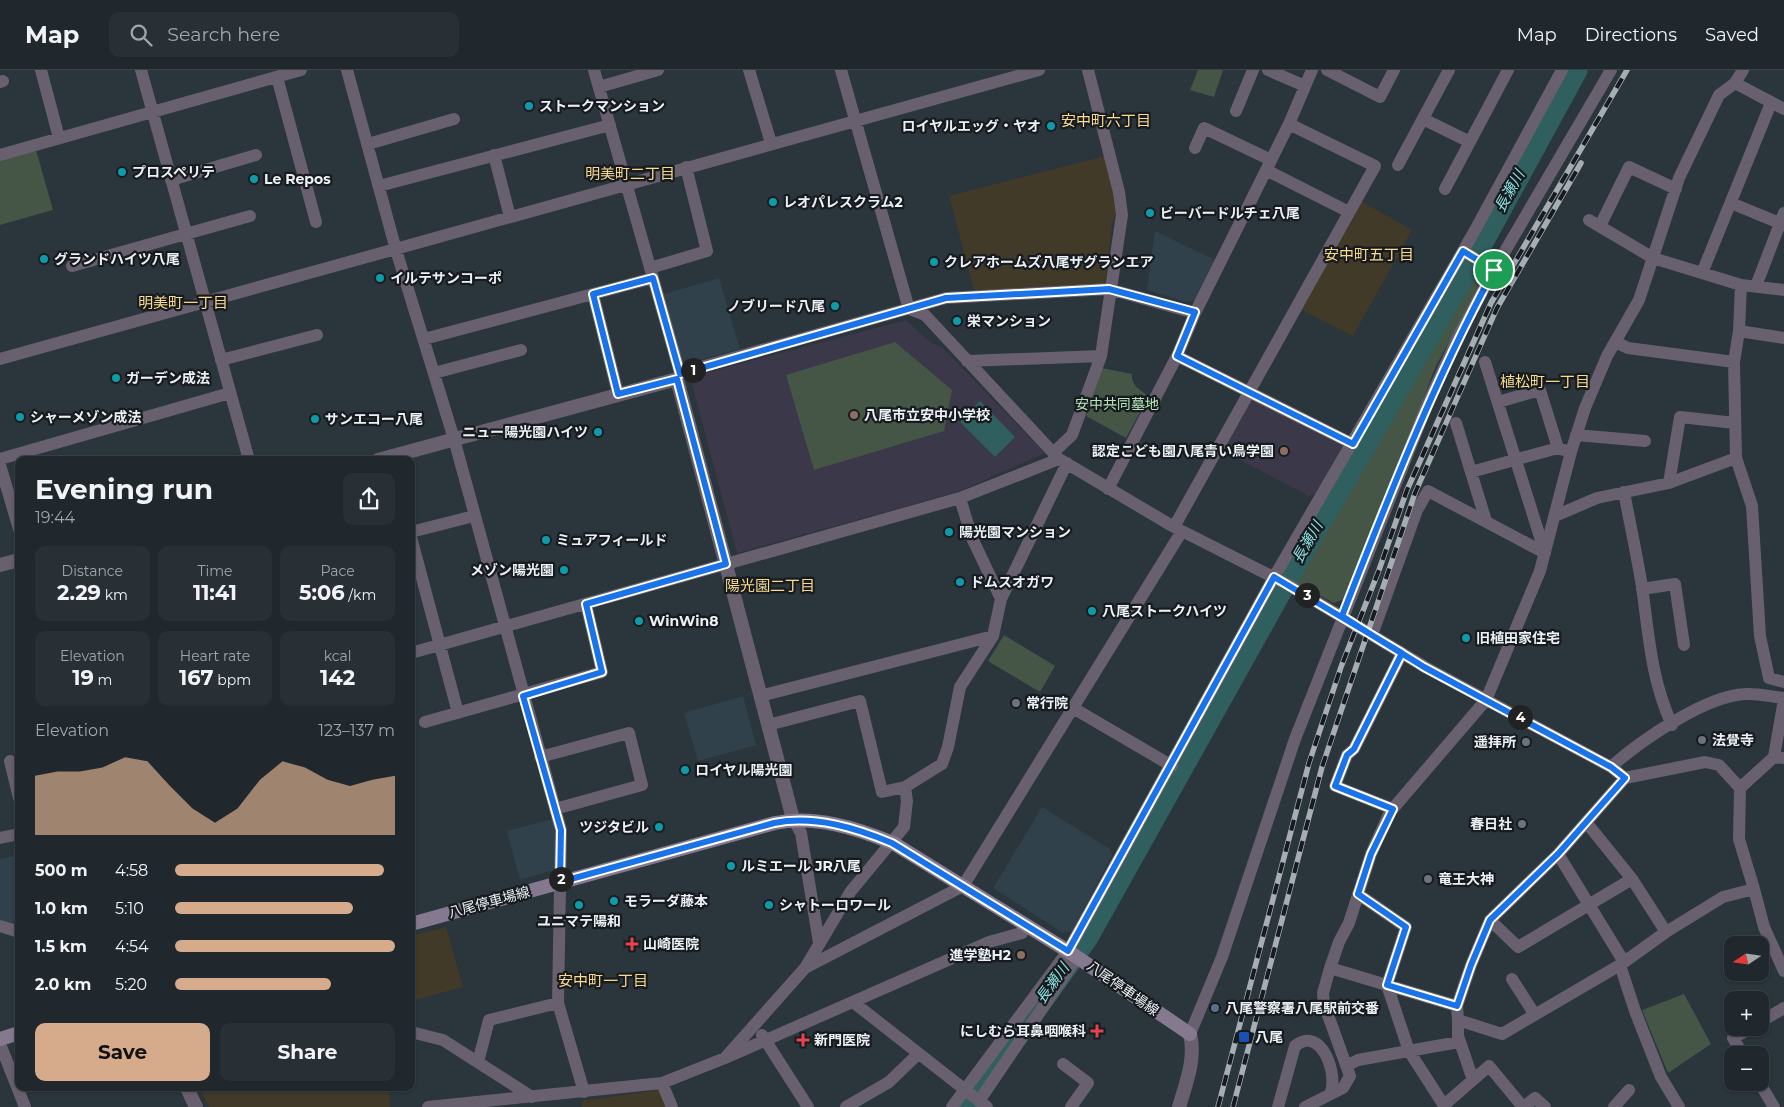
<!DOCTYPE html>
<meta charset="utf-8">
<style>
:root{--surface:#20282d;--page:#283035;--text:#f1f3f6;--muted:#a2a6aa;--line:#3d4449;--accent:#d6ab8b}
body{margin:0;font-family:Montserrat,"Noto Sans JP",sans-serif;background:var(--page);color:var(--text);height:100vh;display:flex;flex-direction:column;font-size:19px;white-space:nowrap}
*{box-sizing:border-box;margin:0}
p{font-size:16px;color:var(--muted)}
.icon{flex:none;width:28px;height:28px;fill:none;stroke:currentColor;stroke-width:2;stroke-linecap:round;stroke-linejoin:round}
.map{position:relative;flex:1;overflow:hidden}
.drawer{position:absolute;left:15px;top:386px;width:400px;height:635px;display:flex;flex-direction:column;background:var(--surface);border-radius:10px;box-shadow:0 1px 4px #0004,0 0 0 1px var(--line)}
.drawer>*{flex:none}
.needle{width:32px;rotate:257deg}
.controls{position:absolute;left:1724px;top:866px;display:grid;gap:10px}
.controls a{display:grid;place-items:center;width:45px;height:45px;border-radius:10px;background:var(--surface);box-shadow:0 1px 4px #0004,0 0 0 1px var(--line);font-size:25px}
.pin{position:absolute;display:grid;place-items:center;width:42px;height:42px;color:#fff;margin:-21px;border:2px solid #fff;border-radius:50%;box-shadow:0 1px 5px #0007}
.km{position:absolute;width:25px;height:25px;margin:-12px;border-radius:50%;background:#222;color:#fff;font-size:14px;line-height:25px;text-align:center}
.round{display:grid;place-items:center;flex:none;width:52px;height:52px;border-radius:10px;background:var(--page)}
.summary{display:flex;align-items:center;justify-content:space-between;height:85px;padding:0 20px}
h1{font-size:28px;font-weight:700;line-height:38px}
.metrics{display:grid;grid-template-columns:repeat(3,1fr);gap:8px;height:85px;padding:5px 20px}
.metrics div{display:grid;align-content:center;border-radius:10px;background:var(--page);text-align:center}
.metrics b{font-size:21px;font-weight:700}
.metrics small{font-size:14px;font-weight:400}
.metrics p{font-size:14px}
.chart{height:140px;padding:10px 20px}
.chart p{display:flex;justify-content:space-between}
.chart svg{width:100%;height:90px;margin-top:5px;fill:var(--accent);opacity:.7}
.button{display:flex;gap:10px;margin-top:auto;padding:10px 20px}
.button a{flex:1;height:58px;border-radius:10px;background:var(--accent);color:#111;font-size:20px;font-weight:700;line-height:58px;text-align:center}
.button a+a{background:var(--page);color:var(--text)}
ul{padding:0 20px;list-style:none;font-size:16px}
li{display:grid;grid-template-columns:80px 60px 1fr;align-items:center;height:38px}
li i{height:12px;border-radius:6px;background:var(--accent)}
header{display:flex;align-items:center;gap:30px;box-sizing:border-box;height:70px;padding:0 25px;background:var(--surface);border-bottom:1px solid var(--line)}
header strong{font-size:24px}
nav{display:flex;gap:28px;margin-inline-start:auto;font-size:18px}
.search{width:350px;height:45px;background:var(--page);display:flex;align-items:center;gap:12px;box-sizing:border-box;padding:0 18px;border-radius:10px;color:var(--muted);font-size:19px}
.map>svg:first-child{display:block}
</style>
<header>
<strong>Map</strong>
<div class="search"><svg class="icon" aria-label="search" viewBox="0 0 24 24"><circle cx="10" cy="10" r="6"/><path d="M15 15l6 6"/></svg>Search here</div>
<nav><a>Map</a><a>Directions</a><a>Saved</a></nav>
</header>
<div class="map">
<svg width="1784" height="1037" viewBox="0 0 1784 1037">
<rect width="100%" height="100%" fill="#2a353c"/>
<!-- built -->
<path fill="#30414b" d="M1155 161 1215 190 1196 230 1187 232 1147 220Z
M719 208 740 279 689 293 683 290 664 224Z
M743 626 756 675 698 691 684 643Z
M1042 737 1110 779 1112 785 1072 861 1063 863 993 818Z
M553 749 558 769 557 799 520 810 507 761Z
M19 785V856L0 850V789Z"/>
<!-- industrial -->
<path fill="#413a29" d="M1105 86 1118 138 1112 154 1106 210 1102 214 975 223 949 126Z
M1359 130 1412 160 1353 266 1300 239Z
M446 857 463 917 411 931V866Z
M199 1018H389L390 1037H209Z
M659 1020 667 1037H582L581 1031Z"/>
<!-- education -->
<path fill="#3b3849" d="M906 250 931 273 942 277 1045 383 958 422 737 483 690 307Z
M1251 330 1340 371 1342 377 1316 423 1309 426 1229 384 1226 375Z"/>
<!-- green -->
<path fill="#455546" d="M1198 0H1223L1214 27 1190 20Z
M36 80 53 140 0 155V90Z
M1473 194 1483 198 1486 204 1436 296 1345 529 1334 533 1289 509Z
M895 272 952 320 944 361 814 400 786 305Z
M1102 298 1132 304C1131 316 1140 320 1149 326L1126 368 1086 346Z
M1004 565 1055 596 1040 622 988 591Z
M1684 924 1711 974 1668 1003 1642 940Z"/>
<!-- water -->
<path fill="#2f5f5f" d="M980 331 1015 367 995 387 960 352Z"/>
<g fill="none" stroke-linecap="round" stroke-linejoin="round">
<!-- river -->
<path stroke="#2f5f5f" stroke-width="25" d="M964 1037 1086 867 1290 502 1469 194 1575 0"/>
<!-- minor -->
<path stroke="#68606e" stroke-width="12" d="M41 0 59 68
M141 0 249 390
M347 0 396 180 454 369 561 760 558 933 584 1022
M594 0 680 303
M749 0 771 73
M841 0 909 239 925 245 1059 389 1174 457 1287 514 1425 597 1611 697 1625 708
M1268 0 1305 16
M1327 0 1380 27 1394 0
M277 7 316 152
M0 12 3 11
M1735 13 1784 39
M599 17 658 0
M1236 41 1253 0
M1423 49 1470 72
M368 74 454 49
M1195 78 1204 58 1271 90
M0 85 301 0
M494 85 510 147
M1398 95 1449 0
M1266 100 1349 142
M171 110 256 85
M379 116 610 55
M1445 119 1508 0
M1731 133 1784 155
M1589 150 1653 188 1741 215 1784 220
M1600 156 1629 97 1676 119
M1463 181 1494 200
M72 196 250 146
M650 198 707 181 686 97
M1702 203 1771 33
M1741 215 1739 261 1734 292 1736 388 1752 436 1760 566 1769 608 1784 612
M1756 216 1784 143
M593 224 618 324
M1739 261 1784 268
M424 269 653 208
M1615 272 1628 278 1734 292
M1177 286 1353 374
M0 289 1039 0
M221 290 317 265
M967 291 1101 286
M1485 292 1545 483
M434 303 521 280
M677 309 680 303 946 228 1109 219 1195 243
M1498 332 1540 320 1558 378
M1456 353 1486 451
M1576 365 1645 371
M1053 383 1072 365 1101 286 1122 145 1119 122 1088 0
M0 389 230 323
M0 395 19 459
M1471 402 1558 378 1564 380
M1669 413 1680 347 1735 353
M1108 419 1177 286 1195 243 1289 54 1312 0
M1624 422C1630 454 1637 485 1642 517 1649 566 1651 609 1672 655
M960 428 972 468 1001 529
M1555 446 1597 428 1669 413 1736 388
M1174 457 1375 96 1289 54
M411 462 474 446
M411 467 458 643
M1642 519 1675 514 1684 575
M1372 565 1417 440 1428 421 1545 483
M411 583 960 428 1059 389
M760 626 993 566
M1073 638 1172 696
M425 652 602 602 586 534
M768 655 860 631 882 722 905 717
M540 687 629 663 642 715 555 739
M1774 687 1784 629
M10 691 19 728
M1705 692 1719 695 1740 718 1739 769 1754 819 1723 827 1666 862 1620 895 1502 964 1458 950 1457 936 1471 895 1490 850 1558 784 1625 708Z
M1611 697C1640 671 1705 626 1745 624 1758 623 1772 627 1784 628
M1740 718 1774 687 1784 688
M1393 739 1335 716 1347 685 1354 679 1402 583
M793 749 801 763 819 873
M1586 752 1632 809 1666 862
M0 768 19 764
M1558 784 1624 892
M1754 819 1764 857 1784 901
M1358 824 1406 857 1387 915 1409 981 1445 1037
M1490 850 1518 877 1632 809
M0 856 19 862
M1620 895 1635 941 1661 1007 1679 1037
M805 898 963 816 1182 461
M1512 909 1535 945
M853 932 987 1037
M1457 936 1330 898 1339 872 1349 853 1371 784 1390 742 1486 630 1540 501 1571 382 1585 338 1607 286 1639 230 1679 108 1719 25 1735 13 1743 0
M1458 950V966L1473 1010
M1760 952 1784 938
M411 962 443 970 532 1027
M1190 964 1222 887 1295 669 1427 335 1459 265 1494 200 1611 0
M762 965 808 1037
M0 974 25 1037
M1743 985 1733 968 1751 958
M725 988 805 898 851 821 904 757 907 731 905 717 942 694 948 677 960 617 993 566 1001 529 1067 393
M478 992 489 950 558 933
M1063 994 1088 1013 1071 1037
M1348 995 1358 990 1459 972
M1759 1012 1774 1037
M662 1013 672 1037
M979 1031 1077 887
M1444 1035 1489 996 1523 1037
M428 1037 662 1013 725 988 989 872 1022 863 1027 855
M846 1037 889 1012 918 984
M952 1037 1068 881 1274 507 1474 162 1562 0
M1278 1037 1295 976C1322 954 1339 1007 1330 1024
M1305 1037 1343 1018 1350 1006 1324 934 1323 923 1330 898
M1524 1037 1535 1028 1545 1037
M1614 1037 1629 1020"/>
<!-- tertiary -->
<path stroke="#68606e" stroke-width="14" d="M378 390 677 309 793 749
M0 495 19 490
M187 1018 196 1037
M1179 1037C1186 1013 1196 989 1190 964"/>
<!-- secondary -->
<path stroke="#85798f" stroke-width="14" d="M411 854 775 753C815 745 856 758 893 773L1068 881 1190 964
M0 969 19 963"/>
<!-- rail casing -->
<g stroke="#a6aeb4" stroke-width="5.5">
<path id="rail" d="M1218 1037 1309 693 1341 597 1379 500 1407 420 1491 233 1627 0
M1233 1037 1322 697 1415 423 1497 238 1581 93"/>
</g>
<!-- rail -->
<use href="#rail" stroke="#171b1f" stroke-width="4" stroke-dasharray="11" stroke-linecap="butt"/>
</g>
<g fill="none" stroke-linecap="round" stroke-linejoin="round">
<!-- route casing -->
<g stroke="#fff" stroke-width="10">
<path id="route" d="M1494 200 1463 181 1353 374 1177 286 1195 242 1109 219 946 228 680 304 653 208 593 224 618 324 677 309 726 494 586 534 602 602 523 626 561 760 560 812 774 753C815 745 856 758 892 773L1068 881 1274 507 1402 583 1354 679 1347 685 1335 716 1393 739 1371 784 1358 824 1406 857 1387 915 1457 936 1471 895 1490 850 1558 784 1625 708 1611 697 1424 597C1397 580 1369 564 1342 546 1388 428 1434 311 1494 200"/>
</g>
<!-- route -->
<use href="#route" stroke="#1a73e8" stroke-width="6"/>
</g>
<!-- markers -->
<g fill="#0f9aa8" stroke="#171b1f" stroke-width="2">
<circle cx="529" cy="36" r="5"/>
<circle cx="1051" cy="56" r="5"/>
<circle cx="122" cy="102" r="5"/>
<circle cx="254" cy="109" r="5"/>
<circle cx="773" cy="132" r="5"/>
<circle cx="1150" cy="143" r="5"/>
<circle cx="44" cy="189" r="5"/>
<circle cx="934" cy="192" r="5"/>
<circle cx="380" cy="208" r="5"/>
<circle cx="835" cy="236" r="5"/>
<circle cx="957" cy="251" r="5"/>
<circle cx="116" cy="308" r="5"/>
<circle cx="20" cy="347" r="5"/>
<circle cx="315" cy="349" r="5"/>
<circle cx="598" cy="362" r="5"/>
<circle cx="949" cy="462" r="5"/>
<circle cx="546" cy="470" r="5"/>
<circle cx="564" cy="500" r="5"/>
<circle cx="960" cy="512" r="5"/>
<circle cx="1092" cy="541" r="5"/>
<circle cx="639" cy="551" r="5"/>
<circle cx="1466" cy="568" r="5"/>
<circle cx="685" cy="700" r="5"/>
<circle cx="659" cy="757" r="5"/>
<circle cx="731" cy="796" r="5"/>
<circle cx="614" cy="831" r="5"/>
<circle cx="579" cy="835" r="5"/>
<circle cx="769" cy="835" r="5"/>
</g>
<g fill="#8d6e63" stroke="#171b1f" stroke-width="2">
<circle cx="854" cy="345" r="5"/>
<circle cx="1284" cy="381" r="5"/>
<circle cx="1021" cy="885" r="5"/>
</g>
<g fill="#6b7280" stroke="#171b1f" stroke-width="2">
<circle cx="1016" cy="633" r="5"/>
<circle cx="1702" cy="670" r="5"/>
<circle cx="1526" cy="672" r="5"/>
<circle cx="1522" cy="754" r="5"/>
<circle cx="1428" cy="809" r="5"/>
</g>
<g fill="#e0444e" stroke="#171b1f" stroke-width="2">
<path d="M629.5 866.5h5v5h5v5h-5v5h-5v-5h-5v-5h5z"/>
<path d="M1094.5 953.5h5v5h5v5h-5v5h-5v-5h-5v-5h5z"/>
<path d="M800.5 962.5h5v5h5v5h-5v5h-5v-5h-5v-5h5z"/>
</g>
<circle fill="#5c6f8a" stroke="#171b1f" stroke-width="2" cx="1215" cy="938" r="5"/>
<rect fill="#1a4fb4" stroke="#171b1f" stroke-width="2" x="1238" y="961" width="12" height="12" rx="2.5"/>
<g text-anchor="middle" dominant-baseline="central" stroke-width="4.5" stroke-linejoin="round" paint-order="stroke">
<!-- poi labels -->
<g font-size="14" font-weight="bold" fill="#eaf0f5" stroke="#171b1f" text-anchor="start">
<text x="539" y="36">ストークマンション</text>
<text x="1041" y="56" text-anchor="end">ロイヤルエッグ・ヤオ</text>
<text x="132" y="102">プロスペリテ</text>
<text x="264" y="109">Le Repos</text>
<text x="783" y="132">レオパレスクラム2</text>
<text x="1160" y="143">ビーバードルチェ八尾</text>
<text x="54" y="189">グランドハイツ八尾</text>
<text x="944" y="192">クレアホームズ八尾ザグランエア</text>
<text x="390" y="208">イルテサンコーポ</text>
<text x="825" y="236" text-anchor="end">ノブリード八尾</text>
<text x="967" y="251">栄マンション</text>
<text x="126" y="308">ガーデン成法</text>
<text x="864" y="345">八尾市立安中小学校</text>
<text x="30" y="347">シャーメゾン成法</text>
<text x="325" y="349">サンエコー八尾</text>
<text x="588" y="362" text-anchor="end">ニュー陽光園ハイツ</text>
<text x="1274" y="381" text-anchor="end">認定こども園八尾青い鳥学園</text>
<text x="959" y="462">陽光園マンション</text>
<text x="556" y="470">ミュアフィールド</text>
<text x="554" y="500" text-anchor="end">メゾン陽光園</text>
<text x="970" y="512">ドムスオガワ</text>
<text x="1102" y="541">八尾ストークハイツ</text>
<text x="649" y="551">WinWin8</text>
<text x="1476" y="568">旧植田家住宅</text>
<text x="1026" y="633">常行院</text>
<text x="1712" y="670">法覺寺</text>
<text x="1516" y="672" text-anchor="end">遥拝所</text>
<text x="695" y="700">ロイヤル陽光園</text>
<text x="1512" y="754" text-anchor="end">春日社</text>
<text x="649" y="757" text-anchor="end">ツジタビル</text>
<text x="741" y="796">ルミエール JR八尾</text>
<text x="1438" y="809">竜王大神</text>
<text x="624" y="831">モラーダ藤本</text>
<text x="779" y="835">シャトーロワール</text>
<text x="579" y="851" text-anchor="middle">ユニマテ陽和</text>
<text x="643" y="874">山崎医院</text>
<text x="1011" y="885" text-anchor="end">進学塾H2</text>
<text x="1225" y="938">八尾警察署八尾駅前交番</text>
<text x="1086" y="961" text-anchor="end">にしむら耳鼻咽喉科</text>
<text x="1255" y="967">八尾</text>
<text x="814" y="970">新門医院</text>
</g>
<!-- park labels -->
<g font-size="14" fill="#b5e7b8" stroke="#171b1f">
<text x="1117" y="334">安中共同墓地</text>
</g>
<!-- street labels -->
<g font-size="14" fill="#eaf0f5" stroke="#171b1f">
<text transform="translate(489 832) rotate(-15)">八尾停車場線</text>
<text transform="translate(1123 918) rotate(35)">八尾停車場線</text>
</g>
<!-- neighbourhood labels -->
<g font-size="15" fill="#f9db8f" stroke="#171b1f">
<text x="1106" y="50">安中町六丁目</text>
<text x="630" y="103">明美町二丁目</text>
<text x="1369" y="184">安中町五丁目</text>
<text x="183" y="232">明美町一丁目</text>
<text x="1545" y="311">植松町一丁目</text>
<text x="770" y="515">陽光園二丁目</text>
<text x="603" y="910">安中町一丁目</text>
</g>
<!-- water labels -->
<g font-size="15" font-style="italic" fill="#8ce1e2" stroke="#171b1f">
<text transform="translate(1509 121) rotate(-61)">長瀬川</text>
<text transform="translate(1307 472) rotate(-60)">長瀬川</text>
<text transform="translate(1052 913) rotate(-54)">長瀬川</text>
</g>
</g>
</svg>
<div class="controls">
<a><svg class="needle" viewBox="-14 -14 28 28"><path d="M0-13l5 13h-10z" fill="#e53935"/><path d="M0 13l5-13h-10z" fill="#a2a6aa"/></svg></a>
<a>+</a>
<a>−</a>
</div>
<div class="pin" style="left:1494px;top:200px;background:#1e9e55"><svg class="icon" aria-label="arrive" viewBox="0 0 24 24"><path d="M6 21V4h12l-3 4 3 4H6"/></svg></div>
<b class="km" style="left:693px;top:300px">1</b>
<b class="km" style="left:561px;top:809px">2</b>
<b class="km" style="left:1307px;top:525px">3</b>
<b class="km" style="left:1520px;top:647px">4</b>
<section class="drawer">
<div class="summary"><div><h1>Evening run</h1><p>19:44</p></div><a class="round"><svg class="icon" aria-label="share" viewBox="0 0 24 24"><path d="M12 15V3M7 8l5-5 5 5M5 13v7h14v-7"/></svg></a></div>
<div class="metrics">
<div><p>Distance</p><b>2.29<small> km</small></b></div>
<div><p>Time</p><b>11:41</b></div>
<div><p>Pace</p><b>5:06<small> /km</small></b></div>
</div>
<div class="metrics">
<div><p>Elevation</p><b>19<small> m</small></b></div>
<div><p>Heart rate</p><b>167<small> bpm</small></b></div>
<div><p>kcal</p><b>142</b></div>
</div>
<div class="chart"><p><span>Elevation</span>123–137 m</p>
<svg viewBox="0 0 160 44" preserveAspectRatio="none"><path d="M0 44V15L10 13L20 13L30 11L40 6L50 8L60 20L70 31L80 38L90 31L100 17L110 8L120 11L130 17L140 20L150 17L160 15V44z"/></svg>
</div>
<ul>
<li><b>500 m</b>4:58<i style="width:95%"></i></li>
<li><b>1.0 km</b>5:10<i style="width:81%"></i></li>
<li><b>1.5 km</b>4:54<i style="width:100%"></i></li>
<li><b>2.0 km</b>5:20<i style="width:71%"></i></li>
</ul>
<div class="button"><a>Save</a><a>Share</a></div>
</section>
</div>
